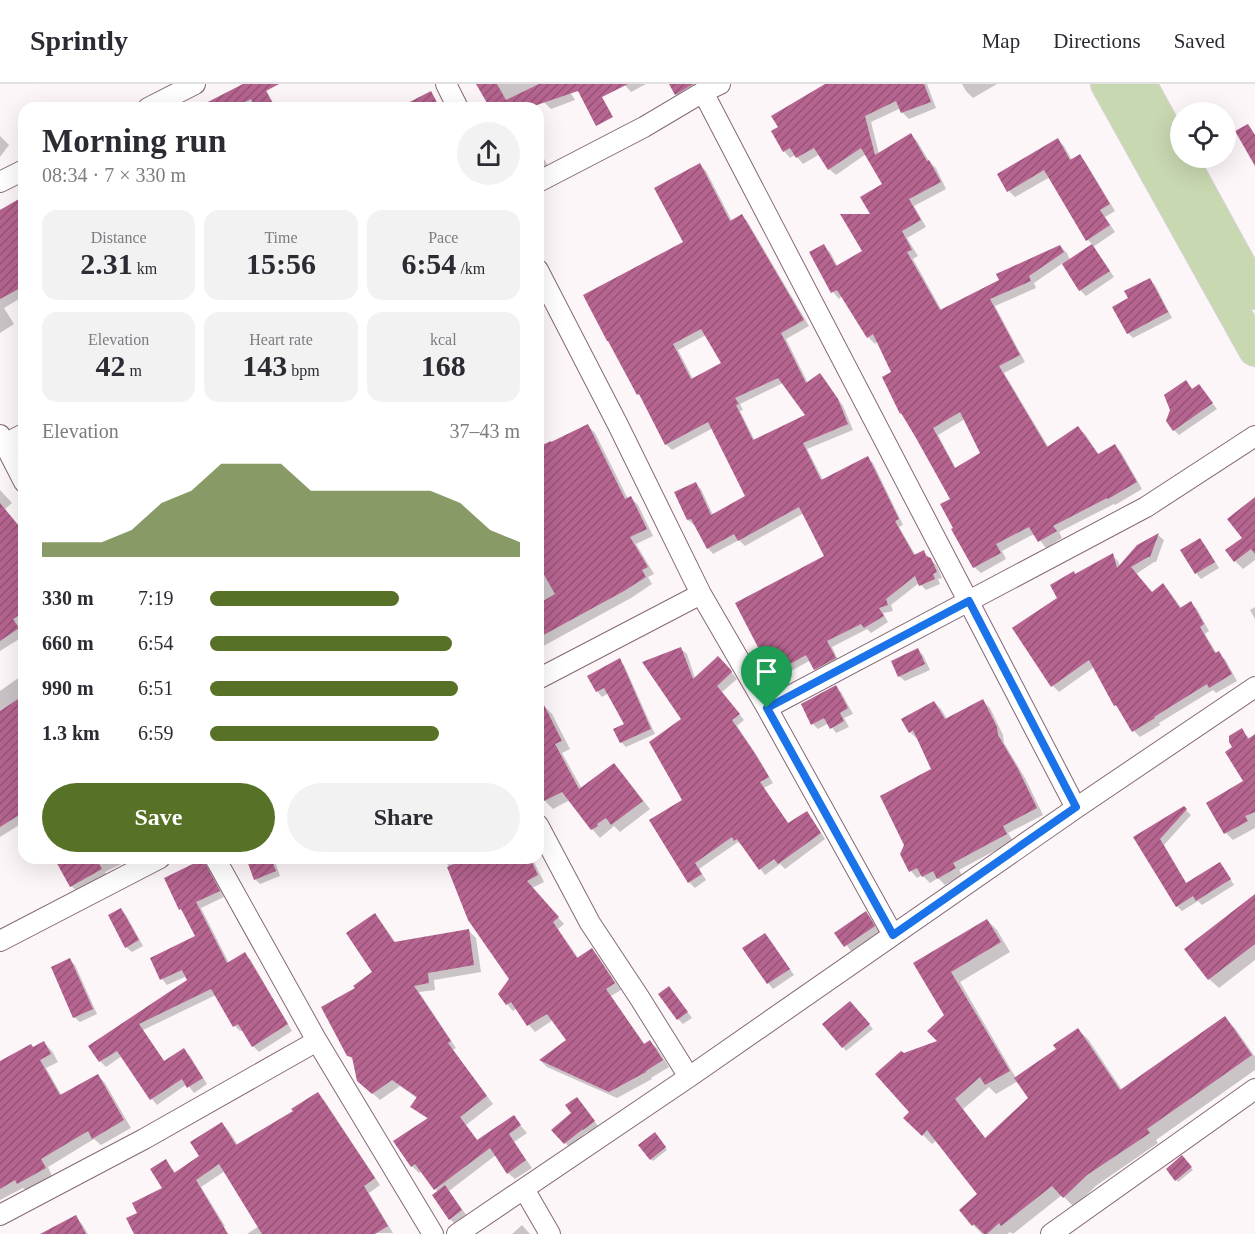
<!DOCTYPE html>
<meta charset="utf-8">
<style>
:root{--surface:#fff;--page:#f2f2f3;--text:#2b2b33;--muted:#7c7c81;--line:#e1e1e2;--accent:#577226}
body{margin:0;font-family:Georgia,serif;background:var(--page);color:var(--text);height:100vh;display:flex;flex-direction:column;font-size:22px;white-space:nowrap}
*{box-sizing:border-box;margin:0}
p{font-size:20px;color:var(--muted)}
.icon{flex:none;width:33px;height:33px;fill:none;stroke:currentColor;stroke-width:2;stroke-linecap:round;stroke-linejoin:round}
.map{position:relative;flex:1;overflow:hidden}
.side{position:absolute;left:18px;top:18px;width:526px;height:762px;display:flex;flex-direction:column;background:var(--surface);border-radius:18px;box-shadow:0 6px 24px #0002}
.side>*{flex:none}
.controls{position:absolute;left:1170px;top:18px;display:grid;gap:12px}
.controls a{display:grid;place-items:center;width:66px;height:66px;border-radius:50%;background:var(--surface);box-shadow:0 6px 24px #0002;font-size:30px}
.pin{position:absolute;display:grid;place-items:center;width:51px;height:51px;color:#fff;margin:-62px -26px;border-radius:50% 50% 50% 0;rotate:-45deg;box-shadow:0 0 6px #0007}
.pin .icon{rotate:45deg}
.round{display:grid;place-items:center;flex:none;width:63px;height:63px;border-radius:32px;background:var(--page)}
.summary{display:flex;align-items:center;justify-content:space-between;height:102px;padding:0 24px}
h1{font-size:33px;font-weight:600;line-height:45px}
.figures{display:grid;grid-template-columns:repeat(3,1fr);gap:9px;height:102px;padding:6px 24px}
.figures div{display:grid;align-content:center;border-radius:15px;background:var(--page);text-align:center}
.figures b{font-size:30px;font-weight:600}
.figures small{font-size:16px;font-weight:400}
.figures p{font-size:16px}
.chart{height:168px;padding:12px 24px}
.chart p{display:flex;justify-content:space-between}
.chart svg{width:100%;height:108px;margin-top:6px;fill:var(--accent);opacity:.7}
.button{display:flex;gap:12px;margin-top:auto;padding:12px 24px}
.button a{flex:1;height:69px;border-radius:36px;background:var(--accent);color:#fff;font-size:24px;font-weight:600;line-height:69px;text-align:center}
.button a+a{background:var(--page);color:var(--text)}
ul{padding:0 24px;list-style:none;font-size:20px}
li{display:grid;grid-template-columns:96px 72px 1fr;align-items:center;height:45px}
li i{height:15px;border-radius:8px;background:var(--accent)}
header{display:flex;align-items:center;gap:36px;box-sizing:border-box;height:84px;padding:0 30px;background:var(--surface);border-bottom:2px solid var(--line)}
header strong{font-size:28px}
nav{display:flex;gap:33px;margin-inline-start:auto;font-size:21px}
.map>svg:first-child{display:block}
</style>
<header>
<strong>Sprintly</strong>
<nav><a>Map</a><a>Directions</a><a>Saved</a></nav>
</header>
<div class="map">
<svg width="1255" height="1150" viewBox="0 0 1255 1150">
<defs>
<pattern id="building-hatch" width="6" height="6" patternUnits="userSpaceOnUse" patternTransform="scale(1.5)"><rect width="6" height="6" fill="#b66490"/><path d="M-1 1l2-2M0 6l6-6M5 7l2-2" fill="none" stroke="#965377"/></pattern>
</defs>
<rect width="100%" height="100%" fill="#fdf6f9"/>
<!-- shadow -->
<path fill="#0003" fill-rule="evenodd" d="M252 0H263L264 2 276 24H215Z
M478 0H565L575 16 551 25 544 18 531 24H492Z
M624 0H646L631 8Z
M671 0H713L683 16 676 10Z
M828 0H927L936 24 909 35 902 28 901 24 871 38 879 70 911 51 917 57 929 77 936 84 946 105 914 122 926 143 907 154 918 172 913 175 942 227 1001 196 1060 162 1067 169 1070 176 1093 161 1088 156 1050 93 1015 113 1009 107 1058 56 1064 62 1072 76 1080 72 1086 79 1115 127 1105 133 1115 148 1093 163 1114 193 1086 212 1080 206 1063 179 1034 199 1036 204 995 222 1025 278 1004 289 1049 364 1078 344 1085 350 1099 371 1115 362 1121 368 1142 405 1115 421 1114 420 1059 448 1062 454 1046 464 1035 450 1030 452 1002 467 1006 475 981 489 974 483 952 415 878 257 875 260 868 253 842 212 839 215 833 208 811 169 823 162 830 168 838 183 864 168 873 132 884 101 866 70 836 91 829 85 820 70 803 80 795 71 790 74 784 67 780 43ZM965 335 982 370 956 385 938 351Z
M962 0H997L973 14 966 7Z
M0 52 9 61 0 73Z
M538 64 548 82 538 87Z
M700 81 706 87 732 137 742 132 747 137 809 242 786 255 808 299 820 291 825 296 843 322 853 346 807 365 823 396 868 374 873 379 903 441 899 443 916 472 924 468 937 482 942 494 938 495 940 500 926 506 919 499 891 521 893 527 883 529 888 538 871 549 867 545 832 563 840 580 821 590 815 585 811 576 778 594 773 589 826 473 804 429 745 462 739 456 713 470 708 464 695 440 694 441 688 436 696 400 701 405 713 431 747 412 713 344 672 366 666 360 642 314 638 310 685 159ZM706 251 724 280 693 295 678 266ZM783 299 808 332 755 357 740 327 743 326 740 320Z
M24 120V212L4 224 14 240 0 249V128Z
M1149 196 1155 201 1172 234 1133 254 1128 249 1130 215Z
M1185 298 1193 306 1199 302 1217 325 1179 351 1174 346Z
M588 342 595 349 628 415 631 414 638 421 653 452 636 460 654 490 648 493 652 500 631 514 538 565V365Z
M0 406 12 419 4 426 24 449V552L0 567Z
M1255 415V476L1243 485 1235 477 1244 454Z
M1158 451 1164 456 1156 478H1154L1136 490 1152 509 1163 501 1169 507 1182 525 1191 519 1197 525 1209 547 1205 550 1217 570 1218 569 1225 575 1237 597 1216 609 1213 606 1159 639 1160 641 1140 653 1134 647 1122 627 1115 621 1094 583 1059 608 1053 602 1059 514 1076 491 1112 471 1118 477 1120 483Z
M1200 456 1205 461 1219 484 1201 495 1196 489 1182 466Z
M1255 523V535L1250 526Z
M681 565 687 570 695 594 724 579 737 595 722 608 744 636 737 642 759 675 773 699 764 704 789 740 812 735 825 755 785 785 780 780 765 791 742 761H741L738 758 699 785 706 796 695 804 689 798 684 716Z
M918 566 923 571 930 586 905 597 899 592Z
M619 576 624 581 655 650 626 663 621 658 626 641 609 609 602 613 597 607Z
M24 590V738L0 753V607Z
M836 603 841 608 853 630 844 634 849 643 836 649 829 639 818 645 813 640Z
M983 617 990 624 1003 651 1004 659 1025 694 1043 731 1008 749 1013 757 959 786 962 791 945 801 938 794 930 799 922 791 917 794 911 787 933 686 918 654 917 655 910 648 934 618 941 625 947 635Z
M544 622 552 630 570 665 562 669 582 705 614 681 622 689 650 725 620 748 614 742 600 754 592 745 570 716 553 725 545 717Z
M1241 645 1250 655 1255 652V744L1233 756 1226 749 1208 719 1245 698 1234 664Z
M1184 724 1191 731 1164 761 1187 800 1219 780 1224 785 1234 801 1202 821 1198 817 1182 827 1177 822 1135 753Z
M56 774H134L105 788 107 792 78 808 71 802Z
M247 774H274L280 792 260 800 255 795Z
M445 774H532L544 798 532 804 564 840 558 845 579 875 592 866 598 872 621 906 611 912 645 961 650 958 657 964 669 983 651 994 652 995 617 1014 547 983 541 977 568 956 553 936 535 948 529 941 517 924 513 927 507 920 511 895 469 835Z
M203 777 209 783 224 813 201 824 229 879 244 870 250 875 292 947 259 968 253 962 243 946 240 947 235 942 216 911 143 946 165 978 184 966 190 972 207 1000 194 1009 187 1000 157 1021 152 1015 122 972 106 983 100 977 90 962 189 896 187 892 167 901 162 895 197 853 185 830 181 825 166 795Z
M1255 814V876L1219 904 1209 895 1186 866Z
M121 826 126 831 143 862 132 868 126 863Z
M866 829 871 834 879 848 851 867 837 849Z
M375 831 381 838 396 859 469 847 476 854 481 888 434 896 435 906 419 908 456 964 453 966 493 1020 466 1041 478 1057 513 1033 527 1049 514 1058 532 1084 515 1095 508 1089 496 1071 449 1107 467 1132 455 1140 450 1135 438 1108 422 1087 419 1089 412 1082 396 1058 428 1035 419 1029 412 1022 418 1015 400 1002 380 1016 366 1003 354 977 348 971 357 905 374 889Z
M987 836 997 846 1010 868 960 898 1016 994 1058 965 1078 946 1088 955 1122 1006 1225 934 1235 944 1255 973V986L1156 1056 1158 1059 1097 1101 1074 1123 1062 1111 1013 1150 1010 1148 1007 1150H986L985 1149 982 1150 973 1141 979 1111 937 1056 932 1060 906 1034 911 1028 904 971 940 958 946 932 915 879ZM1018 997 1030 1014 986 1055 963 1025 989 1003 996 1010Z
M765 850 770 856 794 891 773 905 768 899Z
M70 876 75 881 97 930 80 938 74 933Z
M669 903 692 934 683 940 678 935Z
M854 923 873 945 846 967 843 963Z
M44 959 52 967 58 978 46 984 62 1012 98 992 105 999 131 1044 101 1061 94 1055 48 1083 52 1092 26 1106 23 1104 0 1116V978Z
M317 1010 324 1016 380 1101 369 1109 393 1149 247 1150 259 1142 225 1087 201 1103 225 1142 212 1150H136L139 1129 164 1105 166 1077 176 1089 201 1073 222 1040 228 1046 238 1061 295 1028Z
M581 1018 598 1042 588 1049 587 1048 569 1063 553 1046 573 1029Z
M657 1052 667 1066 653 1077 651 1075Z
M1182 1074 1193 1086 1178 1098 1168 1085Z
M75 1133 82 1140 88 1150H57Z
M522 1141 530 1150H512Z"/>
<!-- building -->
<path fill="url(#building-hatch)" fill-rule="evenodd" d="M243 0H279L266 7 272 18 261 24H255L251 15 233 24H196Z
M476 0H497L506 16 539 0H628L602 13 613 33 596 42 578 7 528 24H490Z
M669 0H693L675 11Z
M825 0H924L931 18 901 29 896 17 865 32 875 71 911 49 927 77 929 76 941 98 909 115 921 136 902 147 912 166 907 168 940 226 999 196 996 190 1060 161 1064 168 1029 192 1031 197 990 215 1020 271 999 282 1047 363 1078 342 1098 370 1115 360 1137 398 1108 415 1107 414 1053 442 1057 447 1038 458 1029 443 1023 446 996 460 1001 469 973 484 951 445 953 444 940 420 950 415 916 354 901 329 900 330 882 293 891 288 873 250 867 254 837 206 831 209 809 168 824 160 836 182 862 167 840 130H870L860 113 882 100 861 64 828 86 814 64 796 74 790 64 783 68 771 47 778 43 771 32ZM960 328 980 369 955 384 933 344Z
M431 7 440 24H398Z
M1248 40 1255 51V82L1235 47Z
M1058 54 1070 76 1080 70 1110 120 1100 126 1110 141 1086 157 1044 86 1007 108 997 90Z
M700 79 730 137 742 130 804 236 781 249 806 299 820 289 838 315 848 340 803 359 821 396 868 372 899 435 895 437 914 471 924 466 926 472 931 474 937 488 933 490 935 495 919 502 915 492 886 515 888 521 879 524 884 532 864 544 861 540 827 557 836 574 814 586 806 571 772 590 735 519 824 472 799 423 738 457 734 450 707 465 691 435 687 436 674 408 696 398 711 431 745 412 708 338 665 361 639 310 637 311 608 257H607L583 211 683 158 654 104ZM701 245 721 279 691 295 673 260ZM778 294 805 331 753 356 736 321 739 320 735 314Z
M24 112V202L0 215V126Z
M1092 160 1110 187 1079 207 1062 180Z
M1150 194 1168 228 1127 250 1112 223 1128 214 1124 207Z
M1186 296 1192 305 1199 300 1213 319 1173 347 1166 337 1170 326 1164 311Z
M588 340 625 415 631 412 647 445 630 453 648 483 642 486 646 493 624 507 538 554V520L555 510 538 480V363L551 357V358Z
M1255 413V470L1251 465 1234 478 1225 466 1242 454 1227 435Z
M0 419 24 448V528L13 535 19 544 0 557Z
M1159 449 1150 473H1148L1131 483 1152 508 1163 499 1180 524 1191 517 1204 540 1200 543 1215 569 1219 567 1232 590 1209 604 1207 600 1154 633 1155 634 1132 648 1116 621 1114 622 1089 576 1051 603 1012 544 1057 514 1050 501 1074 487 1075 490 1113 469 1117 484 1137 461Z
M1200 454 1215 478 1195 490 1180 466Z
M681 563 693 595 718 572 731 586 732 588 717 602 740 630 732 636 754 668 769 693 760 698 788 739 807 727 821 749 778 780 774 775 759 786 737 755 734 757 732 753 695 779 702 790 688 799 649 736 682 716 649 658 681 635 642 578Z
M918 564 925 580 898 593 891 577Z
M620 574 651 645 620 659 613 645 624 640 604 604 596 608 587 592Z
M836 601 848 624 840 629 844 637 830 645 824 634 811 641 801 620Z
M538 609 562 657 555 660 579 705 614 679 643 717 611 741 606 734 597 740 598 742 591 746 562 708 544 717 538 708Z
M24 611V728L0 743V627Z
M983 615 997 643 998 651 1018 685 1037 724 1003 742 1007 750 953 779 956 784 937 795 933 787 922 793 917 784 909 788 900 770 904 761 880 712 931 685 913 646 909 649 901 635 934 617 945 635Z
M1242 644 1248 655 1255 650V728L1245 732 1248 737 1224 750 1206 719 1243 697 1225 668 1232 663 1229 658V652Z
M1184 722 1187 725 1160 755 1186 799 1220 778 1231 795 1196 817 1193 812 1176 823 1133 753Z
M54 774H96L102 785 70 803Z
M246 774H271L276 787 254 796Z
M468 774H530L538 791 527 797 559 833 553 838 577 874 592 864 615 899 606 905 644 960 650 956 663 976 646 987V988L609 1008 539 976 566 956 547 930 527 942 511 918 506 921 498 910 509 895 468 836 447 783Z
M203 775 220 807 196 818 227 879 245 868 288 940 252 963 238 940 233 943 211 905 139 940 164 977 184 964 203 994 187 1004 182 995 150 1016 117 967 99 978 88 962 187 896 182 886 160 896 150 874 195 852 181 825 179 826 164 794Z
M1255 810V860L1208 896 1184 865Z
M121 824 139 856 125 864 108 831Z
M866 827 875 842 844 863 834 849Z
M375 829 394 858 469 845 474 881 428 889 429 899 414 902 451 957 448 959 487 1012 460 1033 477 1056 514 1031 521 1041 509 1050 526 1076 507 1090 490 1064 434 1106 415 1080 411 1083 393 1057 428 1034 410 1023 417 1013 392 996 372 1010 357 997 352 973 347 972 321 923 355 904 353 902 372 888 346 849Z
M987 835 1001 858 951 888 1010 987 985 1001 980 993 955 1015 985 1054 1028 1014 1014 994 1056 965 1053 961 1078 944 1120 1006 1225 932 1252 971 1147 1045 1150 1049 1087 1091 1063 1114 1052 1102 1001 1142 999 1139 987 1150H984L974 1140 972 1142 959 1126 977 1110 927 1046 922 1052 903 1034 909 1028 875 990 901 967 904 969 937 957 927 947 944 931 913 879Z
M765 849 790 885 767 900 742 864Z
M70 874 93 925 73 934 51 883Z
M669 902 688 928 677 936 658 910Z
M850 917 870 940 842 964 822 940Z
M44 957 51 970 40 976 60 1011 98 990 124 1036 92 1055 88 1047 41 1075 46 1084 17 1100 15 1096 0 1105V977L31 960 33 963Z
M318 1008 375 1094 364 1102 388 1142 375 1150H262L219 1080 196 1096 228 1150H134L126 1134 137 1129 132 1119 162 1104 150 1085 166 1075 174 1089 199 1072 190 1058 222 1038 236 1061 293 1027 291 1025Z
M577 1013 595 1037 583 1046V1045L564 1060 551 1046 571 1029 565 1021Z
M655 1048 666 1063 650 1076 638 1061Z
M1182 1071 1192 1083 1175 1097 1166 1085Z
M445 1101 462 1126 449 1136 432 1111Z
M76 1131 86 1150H40Z"/>
<g fill="none" stroke-linecap="round" stroke-linejoin="round">
<!-- street casing -->
<g stroke="#856976" stroke-width="22">
<path id="street" d="M446 0 458 24
M703 8 1076 724
M148 24 195 0
M0 98 24 86
M538 98 644 43 703 8 720 0
M538 186 618 341 701 510 767 624 893 851
M0 351 24 398
M4 360 24 350
M538 595 701 510
M767 624 1146 423 1255 352
M538 741 590 839 639 913 689 993
M215 774 317 957 433 1150
M0 857 160 774
M524 1105 550 1150
M0 1131 144 1055 317 957
M457 1150 689 993 1076 724 1255 603
M1051 1150 1255 1005"/>
</g>
<!-- primary casing -->
<g stroke="#d6d3d4" stroke-width="34">
<path id="primary" d="M1107 0 1255 266
M1140 0 1180 73
M1181 74 1255 209"/>
</g>
<!-- street -->
<use href="#street" stroke="#fff" stroke-width="20"/>
<!-- primary -->
<use href="#primary" stroke="#c8d8b0" stroke-width="32"/>
</g>
<g fill="none" stroke-linecap="round" stroke-linejoin="round">
<!-- route casing -->
<g stroke="#fff" stroke-width="12">
<path id="route" d="M969 517 1076 723 893 851 767 624Z"/>
</g>
<!-- route -->
<use href="#route" stroke="#1a73e8" stroke-width="8"/>
</g>
</svg>
<div class="controls">
<a><svg class="icon" aria-label="locate" viewBox="0 0 24 24"><circle cx="12" cy="12" r="6"/><path d="M12 2v4M12 18v4M2 12h4M18 12h4"/></svg></a>
</div>
<div class="pin" style="left:767px;top:624px;background:#1e9e55"><svg class="icon" aria-label="arrive" viewBox="0 0 24 24"><path d="M6 21V4h12l-3 4 3 4H6"/></svg></div>
<section class="side">
<div class="summary"><div><h1>Morning run</h1><p>08:34 · 7 × 330 m</p></div><a class="round"><svg class="icon" aria-label="share" viewBox="0 0 24 24"><path d="M12 15V3M7 8l5-5 5 5M5 13v7h14v-7"/></svg></a></div>
<div class="figures">
<div><p>Distance</p><b>2.31<small> km</small></b></div>
<div><p>Time</p><b>15:56</b></div>
<div><p>Pace</p><b>6:54<small> /km</small></b></div>
</div>
<div class="figures">
<div><p>Elevation</p><b>42<small> m</small></b></div>
<div><p>Heart rate</p><b>143<small> bpm</small></b></div>
<div><p>kcal</p><b>168</b></div>
</div>
<div class="chart"><p><span>Elevation</span>37–43 m</p>
<svg viewBox="0 0 160 44" preserveAspectRatio="none"><path d="M0 44V38L10 38L20 38L30 33L40 22L50 17L60 6L70 6L80 6L90 17L100 17L110 17L120 17L130 17L140 22L150 33L160 38V44z"/></svg>
</div>
<ul>
<li><b>330 m</b>7:19<i style="width:61%"></i></li>
<li><b>660 m</b>6:54<i style="width:78%"></i></li>
<li><b>990 m</b>6:51<i style="width:80%"></i></li>
<li><b>1.3 km</b>6:59<i style="width:74%"></i></li>
</ul>
<div class="button"><a>Save</a><a>Share</a></div>
</section>
</div>
